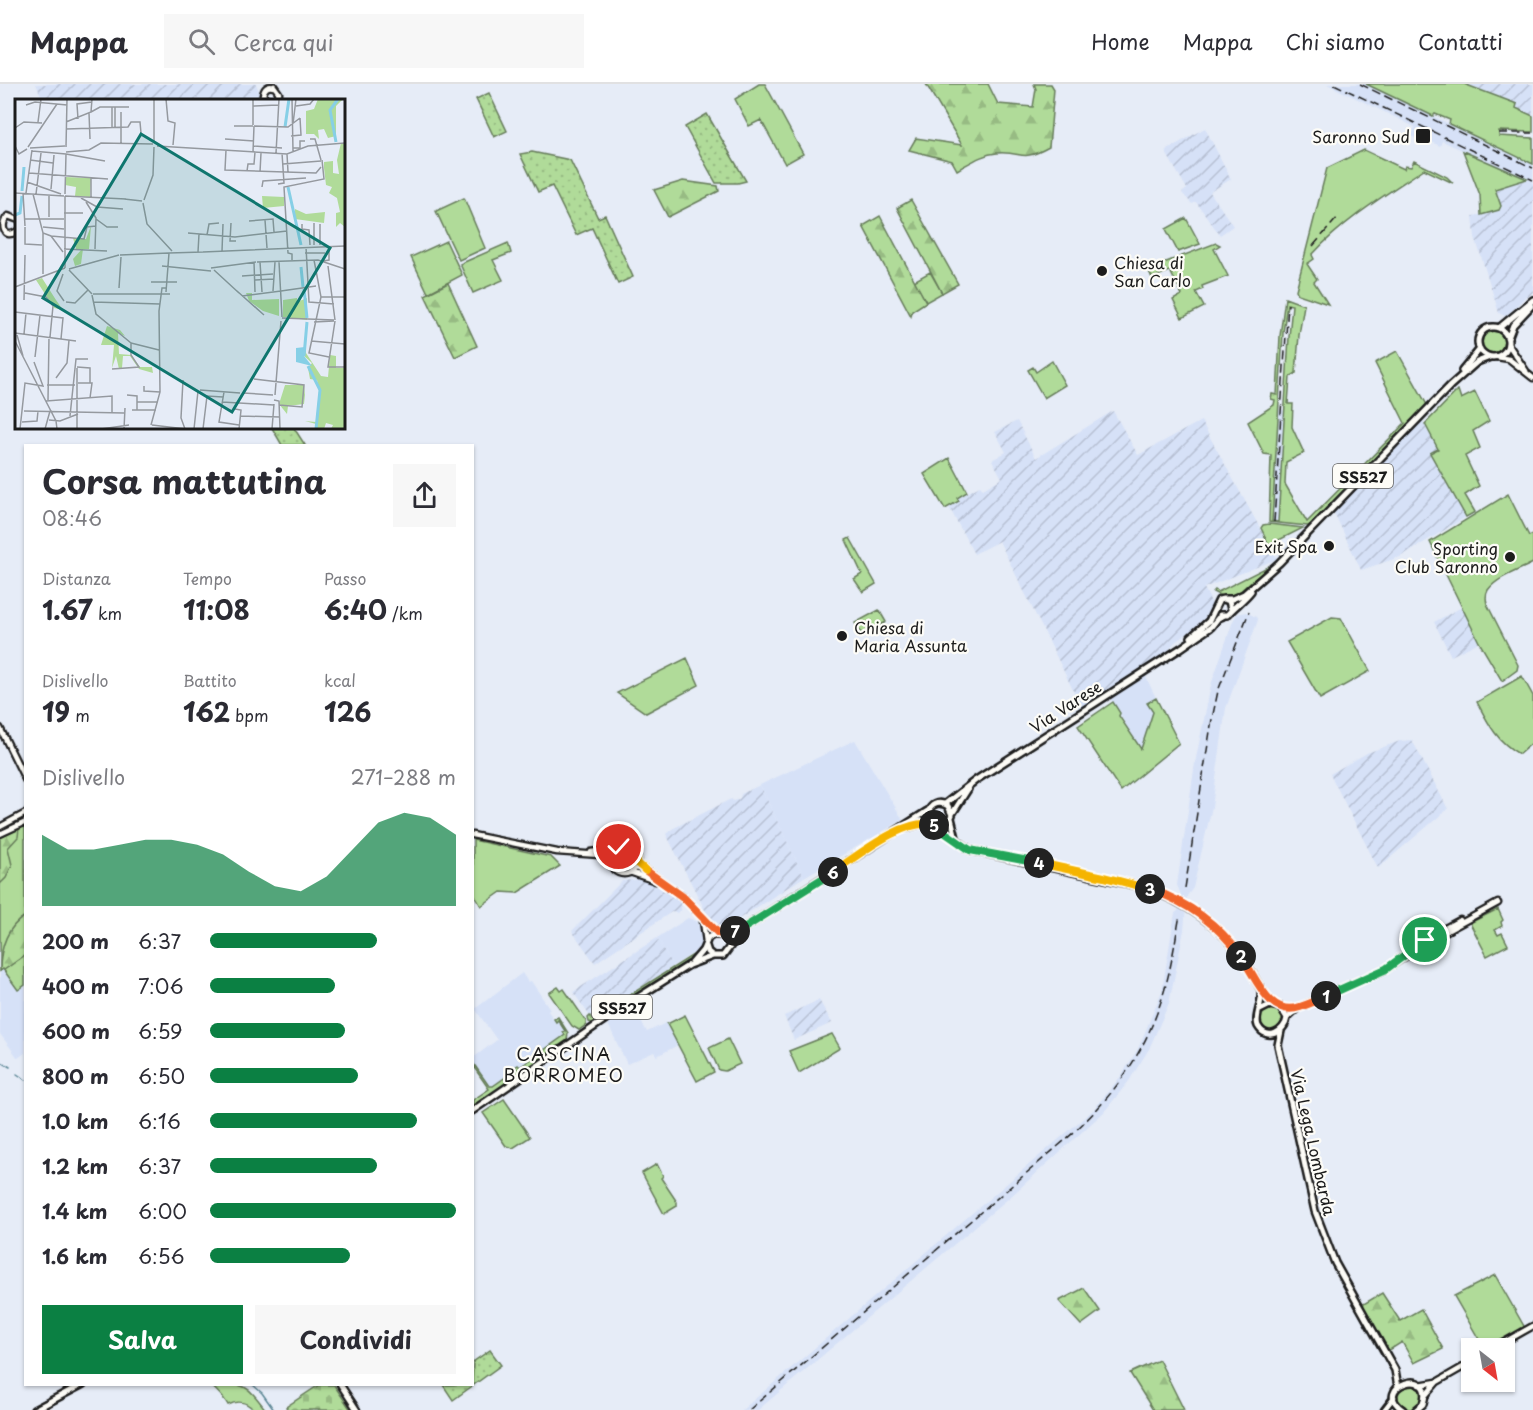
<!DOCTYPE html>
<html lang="it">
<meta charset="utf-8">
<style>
:root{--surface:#fff;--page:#f7f7f7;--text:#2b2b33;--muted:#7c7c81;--line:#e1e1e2;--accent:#0b8043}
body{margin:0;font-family:"Playpen Sans",sans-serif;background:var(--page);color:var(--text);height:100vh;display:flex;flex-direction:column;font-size:22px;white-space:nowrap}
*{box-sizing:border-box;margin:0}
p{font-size:20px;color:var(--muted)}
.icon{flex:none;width:33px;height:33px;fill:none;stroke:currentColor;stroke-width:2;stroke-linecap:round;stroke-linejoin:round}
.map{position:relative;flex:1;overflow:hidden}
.panel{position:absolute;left:24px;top:360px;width:450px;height:942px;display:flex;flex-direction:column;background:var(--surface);border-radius:0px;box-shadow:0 2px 4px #0004}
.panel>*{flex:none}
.needle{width:39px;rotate:149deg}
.controls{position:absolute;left:1461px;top:1254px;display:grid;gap:12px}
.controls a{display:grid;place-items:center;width:54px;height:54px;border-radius:0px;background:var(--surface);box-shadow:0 2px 4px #0004;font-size:30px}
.pin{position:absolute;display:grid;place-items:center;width:51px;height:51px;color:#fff;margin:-26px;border:3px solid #fff;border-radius:50%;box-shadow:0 2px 6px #0007}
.km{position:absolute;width:30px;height:30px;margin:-15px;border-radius:50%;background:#222;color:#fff;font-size:16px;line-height:30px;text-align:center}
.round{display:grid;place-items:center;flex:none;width:63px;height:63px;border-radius:0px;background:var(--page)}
.headline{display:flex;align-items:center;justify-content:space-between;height:102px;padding:0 18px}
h1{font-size:33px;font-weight:700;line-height:45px}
.figures{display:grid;grid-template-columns:repeat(3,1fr);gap:9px;height:102px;padding:6px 18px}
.figures div{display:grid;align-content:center}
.figures b{font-size:26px;font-weight:700}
.figures small{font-size:16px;font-weight:400}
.figures p{font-size:16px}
.chart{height:168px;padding:12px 18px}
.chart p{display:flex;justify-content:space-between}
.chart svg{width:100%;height:108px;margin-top:6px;fill:var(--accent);opacity:.7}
.action{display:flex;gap:12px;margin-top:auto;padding:12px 18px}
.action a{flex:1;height:69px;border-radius:0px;background:var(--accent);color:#fff;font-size:24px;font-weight:700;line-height:69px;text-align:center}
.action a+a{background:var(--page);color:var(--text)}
ul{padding:0 18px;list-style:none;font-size:20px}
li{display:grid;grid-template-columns:96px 72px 1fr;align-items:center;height:45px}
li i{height:15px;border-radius:8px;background:var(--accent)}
header{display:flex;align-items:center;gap:36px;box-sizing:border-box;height:84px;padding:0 30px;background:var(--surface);border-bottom:2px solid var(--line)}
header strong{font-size:28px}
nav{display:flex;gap:33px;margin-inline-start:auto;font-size:21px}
.search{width:420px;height:54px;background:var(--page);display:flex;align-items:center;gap:15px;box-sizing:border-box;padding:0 21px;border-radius:0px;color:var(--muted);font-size:22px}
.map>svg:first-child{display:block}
</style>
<header>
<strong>Mappa</strong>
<div class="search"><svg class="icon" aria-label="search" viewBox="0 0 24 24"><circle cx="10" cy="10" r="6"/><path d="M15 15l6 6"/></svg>Cerca qui</div>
<nav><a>Home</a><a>Mappa</a><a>Chi siamo</a><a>Contatti</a></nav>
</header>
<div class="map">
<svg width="1533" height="1326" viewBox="0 0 1533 1326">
<defs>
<pattern id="industrial-furrows" width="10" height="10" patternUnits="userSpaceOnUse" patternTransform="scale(1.5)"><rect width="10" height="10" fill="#d6e1f7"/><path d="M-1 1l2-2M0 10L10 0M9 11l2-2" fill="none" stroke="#b7c0d3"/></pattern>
<pattern id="forest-firs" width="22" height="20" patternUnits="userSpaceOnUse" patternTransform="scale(1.5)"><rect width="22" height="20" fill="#b0db99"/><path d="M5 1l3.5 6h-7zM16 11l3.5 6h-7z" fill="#97bb83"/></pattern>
<pattern id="cemetery-stones" width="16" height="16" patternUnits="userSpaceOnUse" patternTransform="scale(1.5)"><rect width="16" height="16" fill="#b0db99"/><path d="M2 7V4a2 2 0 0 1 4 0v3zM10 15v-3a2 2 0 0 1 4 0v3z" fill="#97bb83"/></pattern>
<pattern id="garden-dots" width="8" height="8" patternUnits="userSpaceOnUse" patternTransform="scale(1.5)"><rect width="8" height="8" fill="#b0db99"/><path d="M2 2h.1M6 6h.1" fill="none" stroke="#97bb83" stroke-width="1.8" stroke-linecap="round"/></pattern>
</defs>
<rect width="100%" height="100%" fill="#e6ecf7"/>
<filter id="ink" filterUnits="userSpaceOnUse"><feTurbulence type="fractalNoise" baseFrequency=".0167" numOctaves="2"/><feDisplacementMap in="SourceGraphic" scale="12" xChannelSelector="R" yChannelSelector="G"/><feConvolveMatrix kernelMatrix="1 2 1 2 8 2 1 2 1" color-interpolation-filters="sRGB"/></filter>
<g filter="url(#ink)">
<!-- built -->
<path fill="#d6e1f7" d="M1327 0H1366L1533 80V98L1442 57 1440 62 1431 58 1429 61 1411 52 1415 43Z
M1279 326H1285L1278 438 1272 437Z
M1246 528 1256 533 1258 536 1226 624 1212 723 1193 804 1187 812 1184 846 1169 919 1149 965 1129 997 1104 1028 1009 1114 758 1326H742L1093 1026 1121 992 1138 965 1162 907 1175 829 1178 827 1181 811 1177 801 1195 679 1211 601 1233 537 1237 530Z
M1145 591 1156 614 1147 619 1153 628 1141 666 1110 614Z
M855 656 903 736 804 793 760 701Z
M688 834 698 838 703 854 700 865 673 882 657 854Z
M3 885 18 906 25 901V969L18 974 0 950V887Z
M522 889 528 898 531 897 550 925 548 927 555 937 558 936 566 947 565 951 520 983 518 981 516 983 517 985 492 1003 489 1002 473 979V974L497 956 475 925Z
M632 921 647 948 666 939 678 961 657 972 654 968 627 980 607 938Z"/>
<!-- industrial -->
<path fill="url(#industrial-furrows)" d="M36 0H256L263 16H43Z
M1464 0H1533V32L1516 24 1517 21Z
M1205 44 1231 95 1210 108 1233 142 1220 151 1196 118 1192 120 1182 109 1187 105 1165 67Z
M1527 95 1533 98V208L1528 213 1526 212 1508 231 1505 232 1499 229 1475 153 1473 132 1484 130 1501 122 1495 105Z
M1113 327 1138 371 1201 337 1277 475 1204 504 1212 520 1207 536 1175 558 1164 572 1082 624 999 457 974 470 949 423 958 417 957 414 980 402 983 405 1002 394 992 376 1006 368 995 348 1017 337 1036 374Z
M1421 334 1438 365 1430 369 1466 433 1400 473 1361 486 1332 424Z
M1462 523 1479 558 1451 572 1434 538Z
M1412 656 1448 725 1378 784 1330 690 1367 669 1400 657Z
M760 701 804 793 723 845 706 828 666 750 672 745 731 715 734 717 740 714 741 710Z
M640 795 663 804 680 818 681 826 677 829 673 827 595 879 572 847 622 797Z
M657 854 673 882 592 935 573 908Z
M819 916 832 939 794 956 784 932Z"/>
<!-- green -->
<path fill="#b0db99" stroke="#667c5a" stroke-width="1.5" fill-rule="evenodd" d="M759 0H765L803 70 785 80 761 36 749 42 735 15Z
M1366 0H1464L1517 20 1516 24 1533 32V48L1499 47V52L1533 54V80L1449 40 1450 36 1435 30 1433 32Z
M1364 66 1404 85 1405 82 1411 83 1414 77 1447 93 1453 99 1424 85C1385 111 1344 136 1312 171L1314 175 1307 180 1317 195 1314 198 1328 220 1298 210 1296 206 1327 84Z
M1463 67 1527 95 1495 105 1501 122 1499 126 1481 131 1480 111Z
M464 114 485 164 459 176 436 127Z
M1186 134 1200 160 1178 168 1166 145Z
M446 157 462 191 428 209 411 173Z
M508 159 511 169 493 176 503 196 473 209 460 180Z
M1216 159 1220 161 1214 165 1228 192 1202 202 1203 205 1196 208 1204 223 1182 234 1173 216 1182 211 1170 187 1152 194 1148 185Z
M930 188 942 209 926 218 914 197Z
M1285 214 1304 221 1299 251 1296 289 1290 293 1288 320H1293L1292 343 1304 369 1286 378 1285 400 1307 438 1405 339 1375 279 1397 267 1427 321 1313 439 1308 442 1269 438 1271 371 1264 370 1248 338 1274 321 1275 316 1271 315 1272 310 1277 311 1280 252ZM1287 220 1292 221 1289 253 1278 438 1272 437 1283 249Z
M1482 258a11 11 0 1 1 22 0a11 11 0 1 1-22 0Z
M1052 277 1065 301 1044 314 1028 286 1033 283 1036 288Z
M1458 306 1461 315 1475 308 1489 337 1473 347 1480 364 1465 372 1479 402 1465 411 1475 428 1466 433 1430 369 1438 365 1425 340Z
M949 374 967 408 957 414 959 417 945 425 924 390Z
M1508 410 1529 452 1533 450V479C1520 486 1497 493 1488 506 1485 511 1486 516 1487 520L1518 581 1517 586 1502 597 1479 558 1430 458Z
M1269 440 1303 444 1269 461 1261 444 1263 441Z
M850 454 876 500 863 508 854 495 862 490 846 456Z
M1271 481C1267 488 1262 490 1256 494 1240 504 1236 521 1213 508L1215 506 1218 508Z
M879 526 886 538 862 551 855 539Z
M1332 533 1341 534 1370 587 1320 615 1287 558Z
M687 574 699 601 646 629 617 609Z
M1522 592 1533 612V658L1519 670C1497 658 1488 639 1477 618Z
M1156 614 1179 659 1121 707 1078 642 1113 618 1120 629 1119 632 1141 665 1153 628 1147 619Z
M25 743V901L18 906 3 885 0 887V754L19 744Z
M473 756 551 773 560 782 517 809 501 808 481 822 473 809Z
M1498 825 1503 836 1501 838 1502 842 1495 846 1498 851 1502 849 1508 861 1487 872 1470 839Z
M701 866 696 873 684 882 594 939 589 938 588 934 590 932 592 935Z
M558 903 561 907 564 905 586 937V941L579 946 572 942 549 909Z
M1261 936a11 11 0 1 1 22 0a11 11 0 1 1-22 0Z
M685 931 714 988 697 997 667 940Z
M558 933 568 949 567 956 473 1023V1016L489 1005 473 982V979L489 1002H493L517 985 515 983 518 981 520 983 565 951 563 948 565 947 558 936 556 938 554 935Z
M832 950 840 964 799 989 789 967Z
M728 955 740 980 725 987 719 986 709 964Z
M504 1015 530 1053 513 1064 506 1062 483 1029Z
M657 1080 663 1092 661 1094 677 1118V1122L664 1130 642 1089Z
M1495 1191 1525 1244 1489 1264H1484L1454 1212Z
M211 1301C245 1300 245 1298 266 1326H254C246 1317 238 1316 228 1321 223 1312 217 1308 211 1301Z
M1398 1313a12 12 0 1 1 24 0a12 12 0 1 1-24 0Z"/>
<!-- forest -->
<path fill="url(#forest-firs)" stroke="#667c5a" stroke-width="1.5" d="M926 0H988L998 20 1033 23 1036 5 1034 0H1051L1054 5 1049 63C1020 79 1024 67 997 69 982 70 970 79 957 86L952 77 909 66 916 54 962 61Z
M683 97 718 102 719 107 668 133 654 106Z
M911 116 958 200 942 209 897 124Z
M880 132 926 218 912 227 911 232 863 142Z
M448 199 477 262 455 273 425 211Z
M19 744 18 753 8 764 12 781 6 794 0 800V754Z
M25 832V871L4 886 3 885 0 887C0 865 6 844 25 832Z
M1084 1204 1100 1227 1081 1241 1059 1217Z
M1382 1209 1400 1237 1421 1225 1443 1265 1414 1279 1402 1258 1388 1267 1362 1221Z
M1159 1276 1184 1326H1153L1130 1289Z"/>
<!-- cemetery -->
<path fill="url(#cemetery-stones)" stroke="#667c5a" stroke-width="1.5" d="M334 1301 351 1326H288L286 1323 319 1301Z"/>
<!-- garden -->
<path fill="url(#garden-dots)" stroke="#667c5a" stroke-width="1.5" d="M489 9 507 47 494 53 476 15Z
M707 30 746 97 738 99H716L685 43Z
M532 68 570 76 598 134 605 131 633 193 618 200 592 144 576 151 552 102 538 108 520 70Z
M272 344H294L305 361H282Z
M490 1266 501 1281 453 1316 443 1301 472 1300 473 1278Z"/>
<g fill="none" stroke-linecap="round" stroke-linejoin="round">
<!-- stream -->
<path stroke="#5c8795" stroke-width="1.5" d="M0 977 10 983
M17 990 26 996
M252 1300 262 1309 274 1326"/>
<!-- secondary casing -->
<g stroke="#1c1c1c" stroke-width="9">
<path id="secondary" d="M274 2 279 9 276 16
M267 16 263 11C264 4 268 1 274 3
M16 135 8 132C0 139 3 156 16 148
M1508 260 1526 287
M1497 273 1509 275 1533 294
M0 644 26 697
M0 743 26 729
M0 750 26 738
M472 751 557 768 600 771 610 777
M610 776a14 14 0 1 1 28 0a14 14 0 1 1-28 0Z
M591 768 615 765
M637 779 683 813 718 849
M630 788 656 797
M703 837 706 858
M1399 875 1434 850 1460 836
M1287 934 1298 924 1386 885 1443 849 1498 819
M1494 1264 1533 1242
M340 1300 357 1326
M1419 1301 1437 1298
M1425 1312 1437 1298 1472 1278
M1384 1326 1394 1313"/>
</g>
<!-- primary casing -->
<g stroke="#1c1c1c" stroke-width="10">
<path id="primary" d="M1478 258a15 15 0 1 1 30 0a15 15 0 1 1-30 0Z
M1499 244 1533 216
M1508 254 1513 241 1531 222
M1462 287 1480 265
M1225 515H1232L1244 510 1279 479 1450 302 1477 278 1490 273
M1220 531H1227C1235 522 1244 516 1251 507
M1191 553 1209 537 1219 516 1223 515 1229 517 1231 525
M945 720 976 696 1181 564 1211 543 1218 534 1223 532
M929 726 928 734 932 740 948 749 970 766 1139 802C1183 816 1220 840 1246 879 1255 892 1261 911 1274 921
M952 730 968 705
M951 734 956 754
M906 744 919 740H932
M724 851 744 844 929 726C933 719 940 717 948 722L952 731 948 739 939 742
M706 862 708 868 713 872H723L743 845
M692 879 703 866 708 854 713 851H724L728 855 730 862
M1260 926 1270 921 1280 923 1287 934C1285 948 1267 958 1258 942 1254 933 1263 919 1261 908
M1281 947 1278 961 1315 1127 1335 1179 1395 1286 1398 1303
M472 1027 629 919 689 881 713 872
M34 1326 83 1300
M1403 1326C1369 1303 1436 1280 1423 1320L1416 1326"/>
</g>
<!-- secondary -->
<use href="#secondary" stroke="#fdfcf7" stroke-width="4.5"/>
<!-- primary -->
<use href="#primary" stroke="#fdfcf7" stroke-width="5"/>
<!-- rail -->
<path stroke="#1c1c1c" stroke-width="1.5" stroke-dasharray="9 4.5" stroke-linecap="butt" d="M1334 0 1533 96
M1360 0 1533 84
M1499 49H1533
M1313 162 1339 132
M1274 438 1288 220
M1185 804 1212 635 1218 607 1249 528
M749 1326 1064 1057C1110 1017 1145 971 1163 911 1171 885 1175 858 1180 831"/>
</g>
</g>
<g fill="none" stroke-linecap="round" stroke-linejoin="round" filter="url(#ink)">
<!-- split-1 casing -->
<g stroke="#fff" stroke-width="12">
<path id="split-1" d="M1326 912 1386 885 1425 856"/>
</g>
<!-- split-2 casing -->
<g stroke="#fff" stroke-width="12">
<path id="split-2" d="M1241 872C1256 892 1268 934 1300 923 1309 920 1318 916 1326 912"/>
</g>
<!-- split-3 casing -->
<g stroke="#fff" stroke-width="12">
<path id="split-3" d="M1150 805C1187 818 1218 840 1241 872"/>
</g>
<!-- split-4 casing -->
<g stroke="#fff" stroke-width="12">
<path id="split-4" d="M1039 779 1104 793 1150 805"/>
</g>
<!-- split-5 casing -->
<g stroke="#fff" stroke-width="12">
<path id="split-5" d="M934 741 970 766 1039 779"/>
</g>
<!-- split-6 casing -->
<g stroke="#fff" stroke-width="12">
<path id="split-6" d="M833 788C856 773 906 732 934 741"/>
</g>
<!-- split-7 casing -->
<g stroke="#fff" stroke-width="12">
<path id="split-7" d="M735 847 744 844 833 788"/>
</g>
<!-- split-8 casing -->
<g stroke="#fff" stroke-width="12">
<path id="split-8" d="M645 786 683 813 718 849 724 851 735 847"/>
</g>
<!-- split-9 casing -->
<g stroke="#fff" stroke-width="12">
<path id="split-9" d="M619 763C631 761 638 767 637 779L645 786"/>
</g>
<!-- split-1 -->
<use href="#split-1" stroke="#22a559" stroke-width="8"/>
<!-- split-2 -->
<use href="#split-2" stroke="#f0652b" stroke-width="8"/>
<!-- split-3 -->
<use href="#split-3" stroke="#f0652b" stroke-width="8"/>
<!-- split-4 -->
<use href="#split-4" stroke="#f5b400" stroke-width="8"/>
<!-- split-5 -->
<use href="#split-5" stroke="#22a559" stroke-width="8"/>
<!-- split-6 -->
<use href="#split-6" stroke="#f5b400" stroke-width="8"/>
<!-- split-7 -->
<use href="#split-7" stroke="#22a559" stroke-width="8"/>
<!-- split-8 -->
<use href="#split-8" stroke="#f0652b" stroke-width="8"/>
<!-- split-9 -->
<use href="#split-9" stroke="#f5b400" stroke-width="8"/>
</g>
<!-- markers -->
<g fill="#1c1c1c" stroke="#fdfcf7" stroke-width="2">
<rect x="1415" y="44" width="16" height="16" rx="3"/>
<circle cx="1102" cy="187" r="6"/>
<circle cx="1329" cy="462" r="6"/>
<circle cx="1510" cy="473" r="6"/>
<circle cx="842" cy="552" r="6"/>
</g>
<g text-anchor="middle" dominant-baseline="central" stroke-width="4.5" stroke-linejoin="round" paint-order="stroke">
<!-- shield labels -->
<g fill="#fdfcf7" stroke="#605f5e" stroke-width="1.5">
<rect x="1333" y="380" width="60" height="24" rx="4.5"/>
<rect x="592" y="911" width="60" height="24" rx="4.5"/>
</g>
<g font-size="15" font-weight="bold" fill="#1c1c1c">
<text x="1363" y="392">SS527</text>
<text x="622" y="923">SS527</text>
</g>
<!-- poi labels -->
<g font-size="16" fill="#1c1c1c" stroke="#fdfcf7" text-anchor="end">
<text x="1410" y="52">Saronno Sud</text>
<text x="1114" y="178" text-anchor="start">Chiesa di<tspan x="1114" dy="18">San Carlo</tspan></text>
<text x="1317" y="462">Exit Spa</text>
<text x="1498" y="464">Sporting<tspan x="1498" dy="18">Club Saronno</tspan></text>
<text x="854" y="543" text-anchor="start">Chiesa di<tspan x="854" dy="18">Maria Assunta</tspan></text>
</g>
<!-- street labels -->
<g font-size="16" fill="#1c1c1c" stroke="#fdfcf7">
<text transform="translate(1065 622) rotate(-33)">Via Varese</text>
<text transform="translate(1314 1058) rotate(77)">Via Lega Lombarda</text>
</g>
<!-- neighbourhood labels -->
<g font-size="18" letter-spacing="1.5" fill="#1c1c1c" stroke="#fdfcf7">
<text x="564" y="969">CASCINA<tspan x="564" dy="21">BORROMEO</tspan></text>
</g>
</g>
<!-- overview -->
<g transform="translate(15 15)">
<rect width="330" height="330" fill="#e6ecf7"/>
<path d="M50 78 76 79 75 98 60 97 61 88 50 86ZM247 97 269 98V107L248 109ZM76 127 74 150H68L66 165 60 167 58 160 67 150H61L58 139 71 140ZM27 179 41 201 48 211 39 209 21 181ZM231 194H237V201L264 200V217L248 212 234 202ZM282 199V203L292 199V221L268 218V201ZM270 286H289L290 296 289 305 273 307 272 315 264 305Z" fill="#b0db99"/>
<path d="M303 0H328L321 7V37L313 39 309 30 303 31 304 40 299 35H291V12L299 10ZM326 44 330 45V128L325 124 321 128V114L325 113 322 99 314 94 317 88 311 86 309 69V63L318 62V74L324 75 322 61ZM280 110 291 115 310 113 309 124 280 120ZM92 227 105 231 110 237 103 234 104 255 116 256 125 268H137L138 274 124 270 115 257H108L107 269 104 270 101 257 97 269 99 246H86ZM291 244V254L306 277 313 278 315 256 321 257V269H330V330H316L318 326 311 324 309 330H301V325L290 322 301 323 304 292 302 281 295 280 293 269 297 264 289 257Z" fill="#b0db99"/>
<path d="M290 248 289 257 297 267 281 263V249Z" fill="#86cfe6"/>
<path fill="none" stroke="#86cfe6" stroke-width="3" d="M270 28 274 0M321 43 315 11 323 0M273 88 286 146M7 92 9 68M0 116 5 114 7 97M286 168 288 188M289 190 292 219M289 257 292 223M293 267 305 291 301 330"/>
<path fill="none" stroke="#95999f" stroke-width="1.5" d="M139 0V44M151 0 153 22 160 24 158 46M238 0V26M277 0 278 52M11 6 20 3 52 6M238 7 263 6M281 7 295 5 299 0M76 13 85 8H114M74 14 75 40M63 20 62 5 77 3M23 23 26 0M51 23 76 13 77 0M278 25 281 0M219 27H238M239 27 273 28 285 19M97 28V8M100 28V8M0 29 9 23 27 24M51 30 113 28 116 23H125L126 34M276 37 286 36 285 19M210 40 239 42M295 40H300L306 61M106 45V13M0 47 4 55 12 50M142 47 272 55 293 47 330 44M238 47 267 49M13 48 42 5M51 48 52 0M15 49 50 47M278 49H285V42H290M211 51 210 71 301 74 306 68M17 52 51 55M51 53 74 51 86 44 138 45M238 53 239 27M261 54 264 0M51 55 90 62M272 55 273 73M15 61 38 64M268 65 306 62M232 72 233 65H239L240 53M245 73 246 54M14 74 93 80M12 83 46 95M263 85 269 84 267 54M247 88 248 82 291 79M36 90 39 56M0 94 49 97M8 94 10 127M11 94 17 51M18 95 28 134 36 137 48 153M21 95 26 54M50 95 51 55M50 97V169M50 97 111 100M66 99 82 108 108 110M76 99V79M109 100 127 102M129 101 138 76 139 48M71 103 81 119 80 150M128 104 132 125 157 152M49 114H68M34 118V96M10 120H49M81 120 92 128H103M250 121 252 149M234 122 258 120 259 133M216 124 215 142H221M287 125V130L294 131 295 146M10 128V145L27 146M28 128 49 130M173 134 220 138 272 132M192 136 194 125 204 124M36 137 69 140 72 128 81 127M299 146V124M305 146V125M291 148 294 203 319 205M49 150 92 152M207 152 208 125M183 153 184 135M188 153 330 147M154 154 188 153M290 154H310M105 156 154 154M277 161V155L273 154 269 88 309 80 307 61M299 161 306 198 294 254 314 258M308 162 314 161V147M239 163 240 193M242 163 303 161 330 170M245 163 247 193M264 163 267 218M147 167 196 172M313 167 320 221M196 169 241 163M54 170 104 156M54 171 77 195M199 171 224 194M28 175V134M48 175 42 192 49 202M227 177 258 175M240 181 259 180M136 183H162M0 188 50 169M104 189 106 158M222 192 249 216 241 209M258 192 260 163M266 192 301 187M151 193 154 154M10 194 31 198 38 207 35 238M78 195H155M77 196 81 215 116 244M227 197 266 192M306 198H330M9 201 10 156M51 203 60 204 73 191M78 203 145 205M0 213 48 219 46 240M267 219 319 221M320 222 313 268H330M299 223 319 222M0 234 61 242M9 235 11 214M2 236 8 257M0 242 41 322 42 330M296 242 330 245M116 244 144 251M20 258 25 216M62 268 75 269V284M97 270 124 268 116 256V244M41 279 52 264 54 241M239 280 289 286 287 308 264 306M168 281 166 319 170 330M63 284H77L75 299M32 286H60M129 287V292L145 293M185 291 225 294M209 293 204 323 224 326M228 294 258 296M112 296 122 297V311M260 296 266 222M33 301 34 238M259 301 264 302 265 330M31 302 97 297V313M122 303H143M207 303 259 306M220 310 226 311 224 330M117 311H141M9 312 109 314M55 317 61 260H73M226 317 265 318M34 321 45 322 63 315M7 323 22 322 23 312M136 326 145 293 144 212 147 189H151M137 326 171 330M5 330 10 284 28 287 19 263M30 330 35 312M62 330V269M86 330 114 326M109 330 110 309M179 330 183 292M188 330 192 297 208 298M257 330 259 305"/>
<path fill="#0f766e" fill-opacity="0.15" stroke="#0f766e" stroke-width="3" d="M126 35 315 149 217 313 28 199Z"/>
<rect width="330" height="330" fill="none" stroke="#1c1c1c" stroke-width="3"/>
</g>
</svg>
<div class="controls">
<a><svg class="needle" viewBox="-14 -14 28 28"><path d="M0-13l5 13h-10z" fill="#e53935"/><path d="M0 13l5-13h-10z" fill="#7c7c81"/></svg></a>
</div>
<div class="pin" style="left:1425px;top:856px;background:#1e9e55"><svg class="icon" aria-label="arrive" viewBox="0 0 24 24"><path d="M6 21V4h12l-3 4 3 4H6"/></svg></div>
<div class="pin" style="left:619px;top:763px;background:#d93025"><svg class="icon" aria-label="check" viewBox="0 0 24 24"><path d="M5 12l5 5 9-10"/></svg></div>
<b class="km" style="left:1326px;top:912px">1</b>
<b class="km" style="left:1241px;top:872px">2</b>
<b class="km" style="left:1150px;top:805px">3</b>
<b class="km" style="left:1039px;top:779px">4</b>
<b class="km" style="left:934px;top:741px">5</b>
<b class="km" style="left:833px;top:788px">6</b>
<b class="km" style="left:735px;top:847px">7</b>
<section class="panel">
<div class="headline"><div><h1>Corsa mattutina</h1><p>08:46</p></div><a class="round"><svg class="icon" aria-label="share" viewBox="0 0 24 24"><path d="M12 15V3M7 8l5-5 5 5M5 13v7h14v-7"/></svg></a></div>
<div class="figures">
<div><p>Distanza</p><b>1.67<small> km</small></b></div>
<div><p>Tempo</p><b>11:08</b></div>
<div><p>Passo</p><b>6:40<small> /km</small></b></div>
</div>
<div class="figures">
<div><p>Dislivello</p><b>19<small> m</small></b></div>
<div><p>Battito</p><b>162<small> bpm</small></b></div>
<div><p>kcal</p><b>126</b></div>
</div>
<div class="chart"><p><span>Dislivello</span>271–288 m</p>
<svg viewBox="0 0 160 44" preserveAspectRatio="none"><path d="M0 44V15L10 21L20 21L30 19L40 17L50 17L60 19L70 23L80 30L90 36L100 38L110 32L120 21L130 10L140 6L150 8L160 15V44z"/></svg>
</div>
<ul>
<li><b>200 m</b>6:37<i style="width:68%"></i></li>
<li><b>400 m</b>7:06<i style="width:51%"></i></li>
<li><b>600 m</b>6:59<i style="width:55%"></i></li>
<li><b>800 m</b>6:50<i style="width:60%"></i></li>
<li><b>1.0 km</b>6:16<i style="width:84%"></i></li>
<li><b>1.2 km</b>6:37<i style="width:68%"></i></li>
<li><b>1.4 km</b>6:00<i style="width:100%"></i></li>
<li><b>1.6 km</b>6:56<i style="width:57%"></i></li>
</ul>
<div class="action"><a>Salva</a><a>Condividi</a></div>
</section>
</div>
